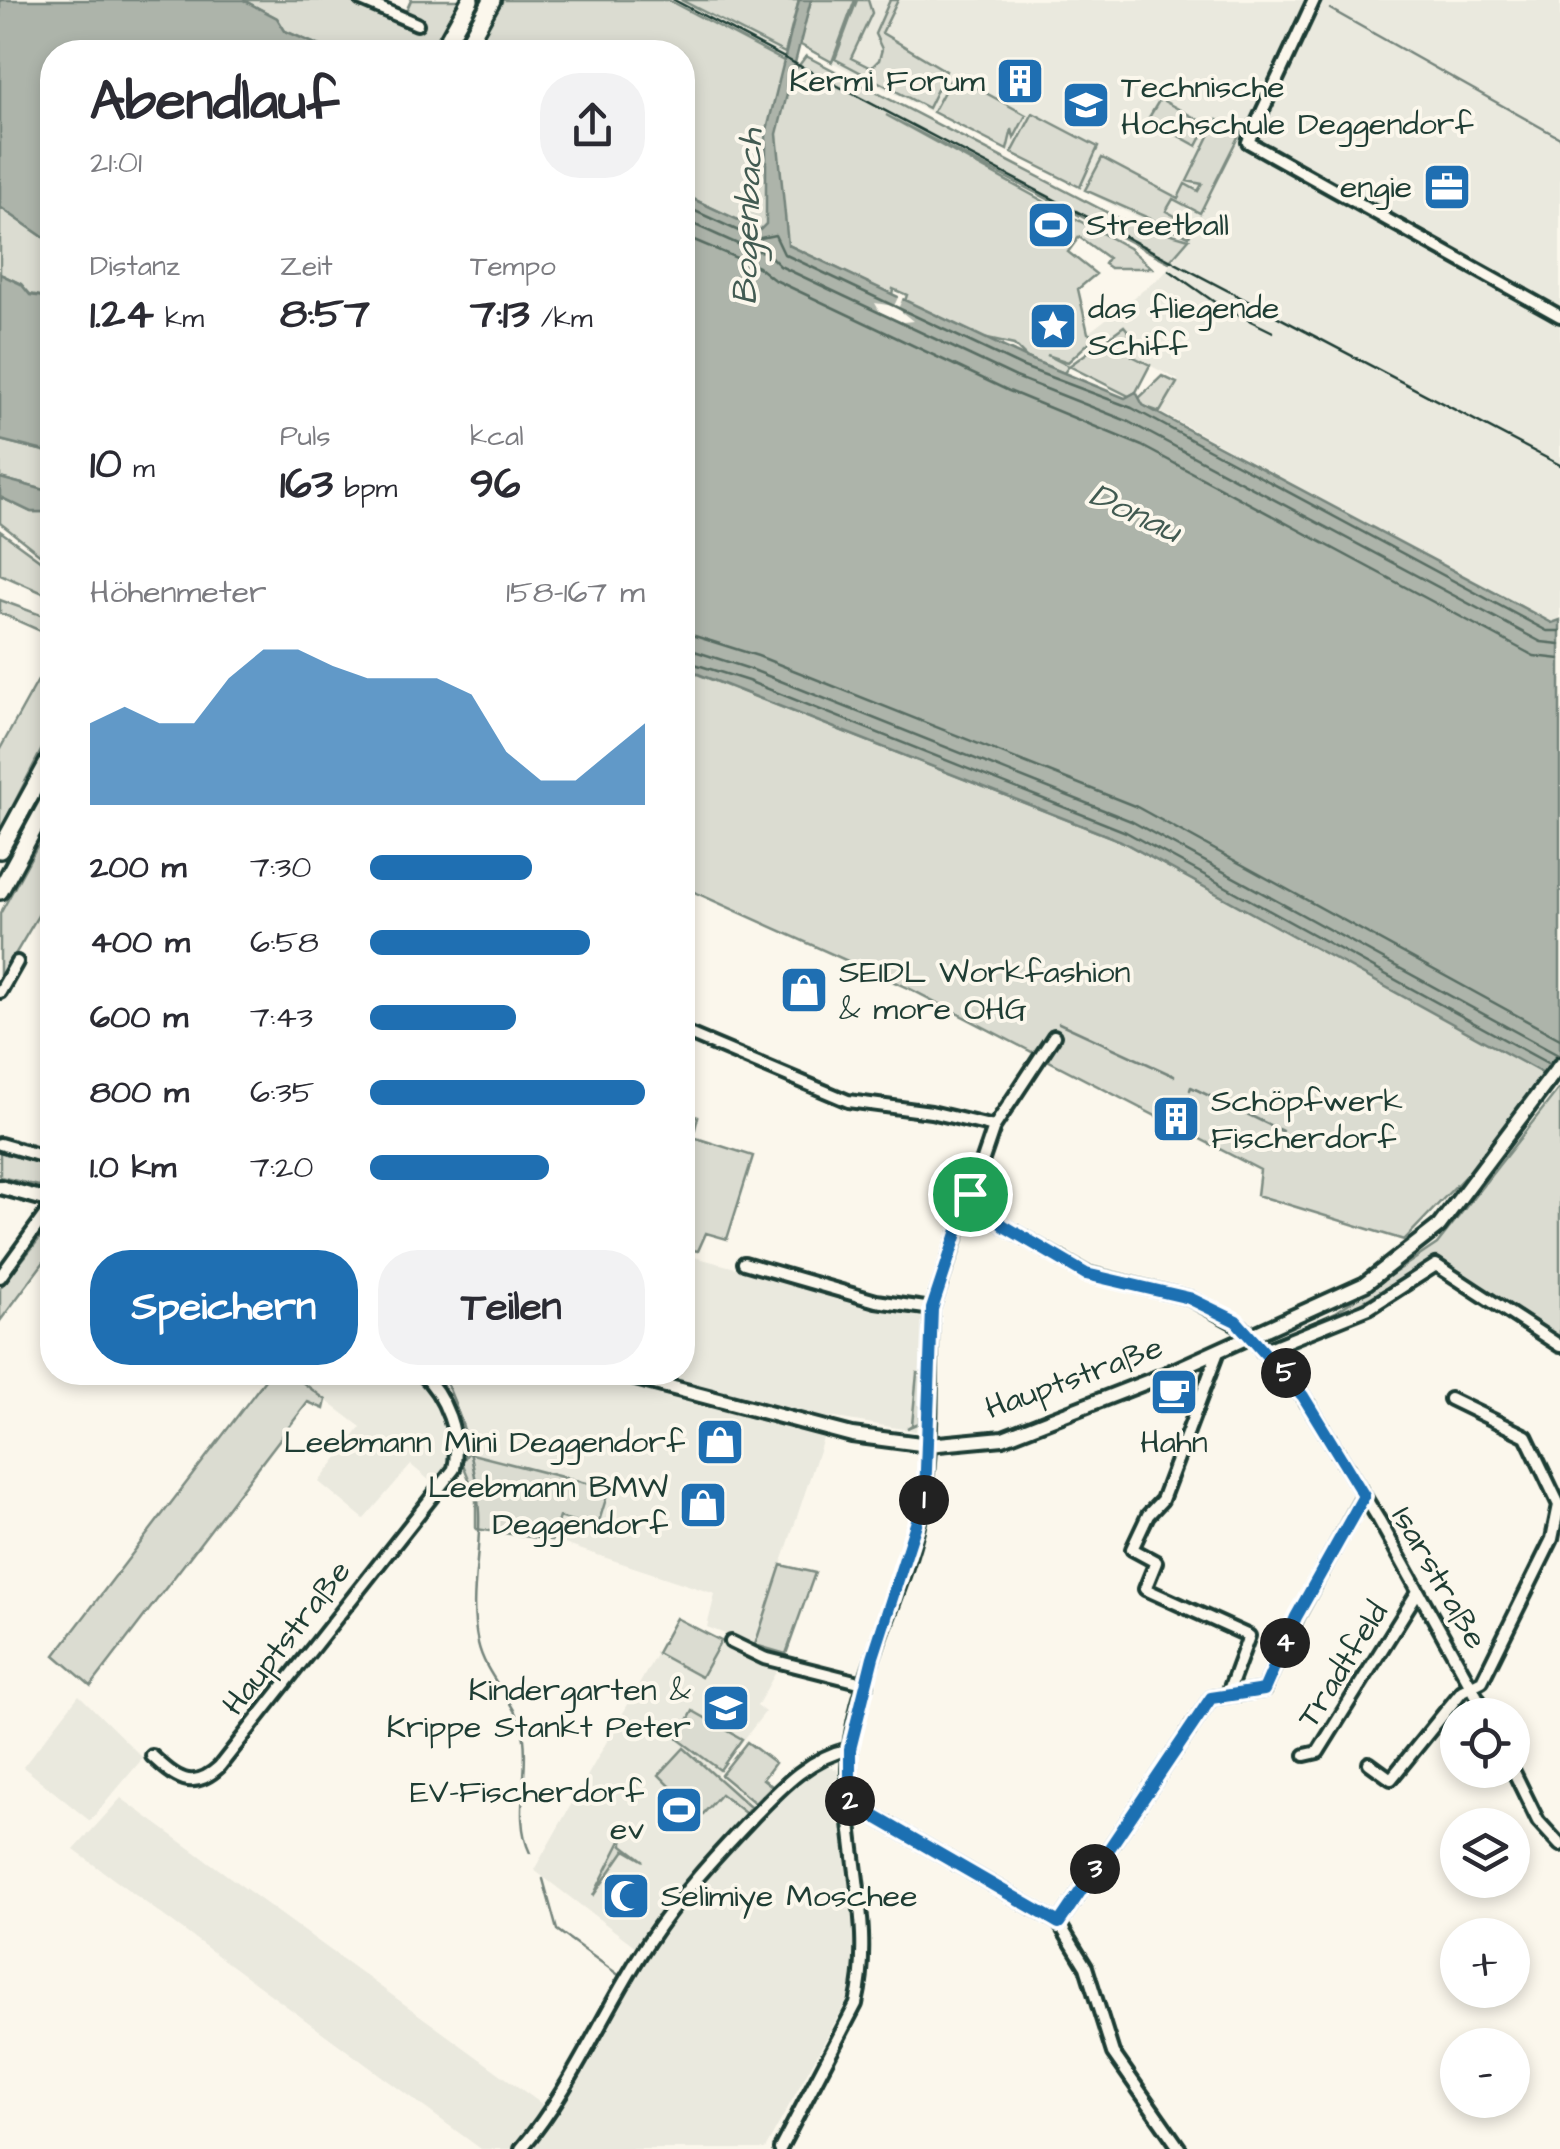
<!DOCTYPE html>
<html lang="de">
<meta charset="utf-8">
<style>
:root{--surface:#fff;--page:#f2f2f3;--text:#2b2b33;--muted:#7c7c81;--accent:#1f6fb2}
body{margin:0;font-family:"Architects Daughter",sans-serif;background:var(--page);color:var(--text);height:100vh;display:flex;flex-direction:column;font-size:38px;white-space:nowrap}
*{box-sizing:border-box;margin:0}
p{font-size:32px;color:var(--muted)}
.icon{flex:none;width:55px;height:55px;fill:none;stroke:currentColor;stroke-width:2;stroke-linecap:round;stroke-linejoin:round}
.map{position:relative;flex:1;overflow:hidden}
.details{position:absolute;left:40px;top:40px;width:655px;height:1345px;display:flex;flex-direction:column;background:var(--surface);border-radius:40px;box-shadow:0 5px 15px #0003}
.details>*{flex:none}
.fabs{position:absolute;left:1440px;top:1698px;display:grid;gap:20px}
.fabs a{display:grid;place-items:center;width:90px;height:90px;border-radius:50%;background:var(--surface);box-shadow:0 5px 15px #0003;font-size:50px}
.pin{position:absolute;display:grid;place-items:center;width:85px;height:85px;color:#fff;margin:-42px;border:5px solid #fff;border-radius:50%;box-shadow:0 2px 10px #0007}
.km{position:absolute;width:50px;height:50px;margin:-25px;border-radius:50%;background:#222;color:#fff;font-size:28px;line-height:50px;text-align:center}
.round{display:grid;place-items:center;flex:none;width:105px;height:105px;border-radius:40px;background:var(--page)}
.headline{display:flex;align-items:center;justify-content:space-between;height:170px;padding:0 50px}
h1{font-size:55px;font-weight:700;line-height:75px}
.figures{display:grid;grid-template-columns:repeat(3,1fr);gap:15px;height:170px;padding:10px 50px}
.figures div{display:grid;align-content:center}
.figures b{font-size:42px;font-weight:700}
.figures small{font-size:28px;font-weight:400}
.figures p{font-size:28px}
.chart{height:280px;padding:20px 50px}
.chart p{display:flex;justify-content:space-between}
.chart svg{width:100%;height:180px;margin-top:10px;fill:var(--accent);opacity:.7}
.button{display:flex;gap:20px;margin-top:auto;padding:20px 50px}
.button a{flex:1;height:115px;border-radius:40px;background:var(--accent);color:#fff;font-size:40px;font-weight:700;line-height:115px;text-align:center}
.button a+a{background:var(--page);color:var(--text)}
ul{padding:0 50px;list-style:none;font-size:32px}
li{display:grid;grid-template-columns:160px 120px 1fr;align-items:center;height:75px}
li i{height:25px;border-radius:12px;background:var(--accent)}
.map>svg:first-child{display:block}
</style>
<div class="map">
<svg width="1560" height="2149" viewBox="0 0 1560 2149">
<rect width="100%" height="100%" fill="#fbf7ec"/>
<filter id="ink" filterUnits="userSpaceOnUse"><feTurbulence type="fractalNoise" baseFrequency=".01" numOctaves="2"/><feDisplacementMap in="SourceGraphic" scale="20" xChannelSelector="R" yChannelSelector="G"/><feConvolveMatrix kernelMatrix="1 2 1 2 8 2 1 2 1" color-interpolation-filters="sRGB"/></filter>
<g filter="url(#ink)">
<!-- built -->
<path fill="#eae9de" d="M668 0H681L785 53 783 61Z
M855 0H1560V620L1552 623 1160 412 1178 380 1088 333 1163 275 1189 238 1124 211 832 62Z
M683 1254 926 1319 916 1431 830 1417 755 1644 786 1654 757 1706 765 1712 717 1775 767 1814 802 1779 827 1766 838 1770 856 1945 850 1995 765 2149H481L74 1850 121 1798 543 2105 636 1947 534 1870 657 1653 701 1677 725 1634 707 1627 715 1594 552 1540 559 1517 468 1453 442 1491 411 1465 364 1519 319 1482 361 1427 290 1373 682 1372Z
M79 1695 143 1758 90 1821 23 1767Z"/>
<!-- green -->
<path fill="#dbdcd1" stroke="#7d8c82" stroke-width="2.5" d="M243 0H349L400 25 411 0H668L797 68 806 56 1120 219 1189 239 1169 262 886 115 1129 248 1152 268H1110L1104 264 1108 258 1079 237 1068 252 1096 274 1078 289 1088 333 1095 337 1068 362 1047 355 1069 366 1124 326 1129 332 1127 343 1136 347 1132 356 1150 365 1136 392 1129 396 1069 366 1064 373 1027 358 1014 345 983 338 905 301 907 295 893 289 892 295 683 194 682 52H334L285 31 277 18Z
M681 0H799L785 53Z
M811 0H855L832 62 799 44Z
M857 0H868L872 13 851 58 871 68 879 60 882 49 875 34 890 0H898L882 33 946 71 928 108 835 59Z
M953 75 1026 115 1014 138 1012 129 1007 150 933 112Z
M1160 99 1208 125 1197 146 1148 119Z
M1033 113 1098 147 1080 187 1012 153Z
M1217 120 1241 131 1200 213 1173 199 1166 211 1193 226 1189 236 1085 190 1102 158 1178 198 1185 184 1198 191 1202 184 1187 181Z
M0 207 52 243V298L30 294 21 284 0 274Z
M1162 376 1177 383 1160 412 1143 406 1139 398Z
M0 440 52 453V492L0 478Z
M0 497 31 512H52V564L0 523Z
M0 531 52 569V597L0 574Z
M0 600 52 619V636L0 613Z
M52 655V729L0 831V749Z
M682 668 1121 841 1543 1072 1485 1155 1404 1240 1257 1195 1260 1170 910 989 683 887Z
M52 819V892L0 980V914Z
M1560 1087V1344L1438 1257 1329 1322 1275 1340 1336 1312 1437 1244Z
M683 1113 698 1117 693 1137 753 1156 727 1239 706 1233 698 1251 683 1248 687 1229 682 1228Z
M0 1148 52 1169 51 1184 39 1186 0 1177Z
M52 1223V1251L0 1321V1288Z
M271 1372 290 1373 326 1400 324 1409 308 1402 91 1686 55 1655Z
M917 1373 924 1375 919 1423 907 1428 912 1425Z
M468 1453 609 1489 597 1528 559 1517 552 1540 476 1529V1496L462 1462Z
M781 1565 815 1573 786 1654 755 1645Z
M676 1618 721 1641 701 1677 657 1653Z
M693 1711 742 1739 720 1770 678 1739Z
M747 1742 775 1763 763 1779 772 1786 755 1803 721 1775Z
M684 1748 750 1807 745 1813 721 1794 703 1814 696 1812 659 1775Z
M623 1837V1845L644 1861 625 1850 593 1896Z"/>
<!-- water -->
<path fill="#adb4aa" stroke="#74847b" stroke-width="2.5" d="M0 0H243L277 18 285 31 334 52H52V243L0 207Z
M799 0H811L777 134 788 245 1025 357 1125 398 1136 392 1143 405 1172 421 1552 623 1560 620V1083L1121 841 683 668 682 194 760 230 766 224V134Z
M0 274 21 284 30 295 52 298V453L0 440Z
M0 478 52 492V512H31L0 497Z"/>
<!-- pier -->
<path fill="#fbf7ec" d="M900 293 904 295 898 309 913 321 903 322 880 312 875 303 894 306Z"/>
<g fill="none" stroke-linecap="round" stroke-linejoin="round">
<!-- shore -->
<path stroke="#586d63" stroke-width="2.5" d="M682 205 756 239 775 235 784 254 1021 366 1132 408 1547 631H1560
M682 219 751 250 766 252 780 266 1016 377 1127 421 1541 642 1560 644
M682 235 758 267 773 279 1009 391 1142 446 1534 656 1560 659
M682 632 758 656 1137 807 1560 1039
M682 647 753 670 1131 821 1560 1056
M682 660 748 681 1126 832 1549 1064"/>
<!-- stream -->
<path stroke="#74847b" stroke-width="2.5" d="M1330 9 1560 138
M1059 1023 1174 1076
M1190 1090 1191 1087 1282 1131
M441 1372C462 1413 477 1467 479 1513 481 1557 468 1598 478 1643 486 1679 519 1703 524 1739 529 1777 513 1818 530 1853
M543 1879 557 1930 620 1976"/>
<!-- minor casing -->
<g stroke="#1f3d34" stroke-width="18">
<path id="minor" d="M361 0 417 24
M1314 0 1248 142 1560 316
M0 992 17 962
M682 1031 848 1101 931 1112 994 1127
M0 1144 52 1159
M970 1194 1004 1226 1086 1273 1189 1298 1242 1327 1303 1396 1379 1520 1487 1715
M744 1263 876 1301 932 1309
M0 1277 52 1205
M1262 1351 1369 1308 1436 1265 1560 1346
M1218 1352 1162 1500 1148 1515 1132 1549 1156 1562 1145 1589 1249 1636 1228 1693
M731 1642 764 1658 867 1684
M1305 1755 1318 1752 1417 1593
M152 1756C176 1778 192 1792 219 1767L454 1469C461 1436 446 1395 420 1372
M1369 1763 1391 1779 1462 1691 1482 1681 1552 1539 1559 1505 1526 1436 1450 1399
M1512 1768 1538 1821 1560 1845
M850 1810 865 1811 1059 1923 1211 1698 1264 1690 1297 1617 1363 1496
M1059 1923 1086 1967 1113 2053 1180 2149
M521 2149C574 2086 604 2009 649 1941 679 1896 715 1857 752 1818 780 1789 809 1757 850 1749
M780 2149 856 2004C876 1921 841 1839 849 1755 857 1674 901 1600 919 1522 935 1453 929 1379 932 1309L994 1127 1054 1036"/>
</g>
<!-- major casing -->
<g stroke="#1f3d34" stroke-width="20">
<path id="major" d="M0 1187 52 1201
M613 1372 852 1435 928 1445 1003 1438 1162 1376 1365 1284 1439 1226 1560 1065"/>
</g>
<!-- highway casing -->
<g stroke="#1f3d34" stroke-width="22">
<path id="highway" d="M441 52 470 0
M463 52 492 0
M0 850 52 755
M0 891 52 795"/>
</g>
<!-- minor -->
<use href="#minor" stroke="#fbf7ec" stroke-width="10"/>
<!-- major -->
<use href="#major" stroke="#fbf7ec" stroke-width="12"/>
<!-- highway -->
<use href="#highway" stroke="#fbf7ec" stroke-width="15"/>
<!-- rail -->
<path stroke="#1f3d34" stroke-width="2.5" d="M674 0 1560 465
M1169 270 1220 306 1273 332"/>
</g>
</g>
<g fill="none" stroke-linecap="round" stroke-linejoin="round" filter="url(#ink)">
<!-- route casing -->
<g stroke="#fff" stroke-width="20">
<path id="route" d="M970 1194 1004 1226 1086 1274 1189 1298 1236 1321 1303 1396 1364 1496 1296 1617 1264 1690 1211 1698 1059 1923 865 1811 850 1810V1749L873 1657 925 1496 932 1309Z"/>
</g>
<!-- route -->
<use href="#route" stroke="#1f6fb2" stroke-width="12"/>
</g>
<!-- icons -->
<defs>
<g id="building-square" transform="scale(2.5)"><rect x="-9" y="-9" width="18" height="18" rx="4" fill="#1f6fb2" stroke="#fbf7ec"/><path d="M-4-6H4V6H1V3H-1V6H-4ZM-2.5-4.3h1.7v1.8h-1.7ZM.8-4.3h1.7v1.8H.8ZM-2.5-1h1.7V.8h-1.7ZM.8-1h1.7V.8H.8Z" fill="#fff"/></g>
<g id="university-square" transform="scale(2.5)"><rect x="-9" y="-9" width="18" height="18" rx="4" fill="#1f6fb2" stroke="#fbf7ec"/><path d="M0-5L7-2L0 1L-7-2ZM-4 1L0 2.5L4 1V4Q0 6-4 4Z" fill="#fff"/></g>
<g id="office-square" transform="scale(2.5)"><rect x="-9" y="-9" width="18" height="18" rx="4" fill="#1f6fb2" stroke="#fbf7ec"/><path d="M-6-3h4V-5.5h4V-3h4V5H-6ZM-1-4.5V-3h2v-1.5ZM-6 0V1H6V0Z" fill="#fff"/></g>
<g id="stadium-square" transform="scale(2.5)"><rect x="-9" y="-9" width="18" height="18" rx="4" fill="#1f6fb2" stroke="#fbf7ec"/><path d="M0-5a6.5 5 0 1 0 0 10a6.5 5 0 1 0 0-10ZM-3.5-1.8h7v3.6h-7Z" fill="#fff"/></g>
<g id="sight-square" transform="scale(2.5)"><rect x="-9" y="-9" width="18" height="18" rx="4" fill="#1f6fb2" stroke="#fbf7ec"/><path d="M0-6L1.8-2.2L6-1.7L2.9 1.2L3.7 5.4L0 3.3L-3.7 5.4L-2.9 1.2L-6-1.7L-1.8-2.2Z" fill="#fff"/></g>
<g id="shop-square" transform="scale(2.5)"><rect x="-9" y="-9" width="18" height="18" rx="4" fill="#1f6fb2" stroke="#fbf7ec"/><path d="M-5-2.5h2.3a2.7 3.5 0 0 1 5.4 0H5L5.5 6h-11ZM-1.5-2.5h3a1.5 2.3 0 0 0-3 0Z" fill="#fff"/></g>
<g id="cafe-square" transform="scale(2.5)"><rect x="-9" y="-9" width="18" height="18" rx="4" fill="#1f6fb2" stroke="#fbf7ec"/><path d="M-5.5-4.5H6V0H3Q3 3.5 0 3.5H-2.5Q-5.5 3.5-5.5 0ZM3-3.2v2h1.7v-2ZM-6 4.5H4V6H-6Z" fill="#fff"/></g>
<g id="school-square" transform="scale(2.5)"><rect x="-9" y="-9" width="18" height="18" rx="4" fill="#1f6fb2" stroke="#fbf7ec"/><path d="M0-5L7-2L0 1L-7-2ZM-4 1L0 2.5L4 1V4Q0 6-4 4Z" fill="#fff"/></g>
<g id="mosque-square" transform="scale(2.5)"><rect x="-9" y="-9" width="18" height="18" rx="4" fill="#1f6fb2" stroke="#fbf7ec"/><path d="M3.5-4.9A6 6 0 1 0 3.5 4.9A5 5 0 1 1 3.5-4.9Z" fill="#fff"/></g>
</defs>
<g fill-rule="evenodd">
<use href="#building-square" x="1020" y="81"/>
<use href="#university-square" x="1086" y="105"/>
<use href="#office-square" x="1447" y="187"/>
<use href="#stadium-square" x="1051" y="225"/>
<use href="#sight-square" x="1053" y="326"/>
<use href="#shop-square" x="804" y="990"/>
<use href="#building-square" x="1176" y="1119"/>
<use href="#cafe-square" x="1174" y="1392"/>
<use href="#shop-square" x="720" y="1442"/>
<use href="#shop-square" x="703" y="1505"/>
<use href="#school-square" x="726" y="1708"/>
<use href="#stadium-square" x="679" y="1810"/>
<use href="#mosque-square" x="626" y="1896"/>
</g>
<g text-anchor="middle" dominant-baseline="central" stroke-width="8" stroke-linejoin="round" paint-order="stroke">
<!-- poi labels -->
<g font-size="32" fill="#1f3d34" stroke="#fbf7ec" text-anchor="end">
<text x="985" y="81">Kermi Forum</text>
<text x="1121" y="87" text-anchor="start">Technische<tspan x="1121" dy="37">Hochschule Deggendorf</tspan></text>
<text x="1412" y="187">engie</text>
<text x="1086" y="225" text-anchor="start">Streetball</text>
<text x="1088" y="308" text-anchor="start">das fliegende<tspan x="1088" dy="37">Schiff</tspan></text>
<text x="839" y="972" text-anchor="start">SEIDL Workfashion<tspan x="839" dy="37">&amp; more OHG</tspan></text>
<text x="1211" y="1101" text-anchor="start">Schöpfwerk<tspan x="1211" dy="37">Fischerdorf</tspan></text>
<text x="685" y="1442">Leebmann Mini Deggendorf</text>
<text x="1174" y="1442" text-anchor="middle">Hahn</text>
<text x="668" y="1487">Leebmann BMW<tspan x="668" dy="37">Deggendorf</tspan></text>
<text x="691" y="1690">Kindergarten &amp;<tspan x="691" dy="37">Krippe Stankt Peter</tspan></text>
<text x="644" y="1792">EV-Fischerdorf<tspan x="644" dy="37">ev</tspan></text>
<text x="661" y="1896" text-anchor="start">Selimiye Moschee</text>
</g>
<!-- street labels -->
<g font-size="32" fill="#1f3d34" stroke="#fbf7ec">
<text transform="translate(1074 1378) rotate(-20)">Hauptstraße</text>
<text transform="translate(1439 1578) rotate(60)">Isarstraße</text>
<text transform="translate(287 1638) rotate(-52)">Hauptstraße</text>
<text transform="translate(1343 1665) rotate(-58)">Tradtfeld</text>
</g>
<!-- water labels -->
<g font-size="35" font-style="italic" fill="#425b52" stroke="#fbf7ec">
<text transform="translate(748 217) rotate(-88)">Bogenbach</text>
<text transform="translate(1135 513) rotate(25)">Donau</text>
</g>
</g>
</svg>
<div class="fabs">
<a><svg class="icon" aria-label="locate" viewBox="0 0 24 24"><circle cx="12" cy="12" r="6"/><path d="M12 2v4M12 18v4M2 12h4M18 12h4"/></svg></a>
<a><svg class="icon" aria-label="layers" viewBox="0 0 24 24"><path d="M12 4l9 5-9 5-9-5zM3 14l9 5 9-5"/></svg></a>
<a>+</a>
<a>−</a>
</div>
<div class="pin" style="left:970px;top:1194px;background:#1e9e55"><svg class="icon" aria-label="arrive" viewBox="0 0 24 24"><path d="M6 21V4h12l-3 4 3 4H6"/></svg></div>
<b class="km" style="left:924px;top:1500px">1</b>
<b class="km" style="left:850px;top:1801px">2</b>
<b class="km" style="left:1095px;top:1869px">3</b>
<b class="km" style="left:1285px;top:1643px">4</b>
<b class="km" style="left:1286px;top:1373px">5</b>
<section class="details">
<div class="headline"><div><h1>Abendlauf</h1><p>21:01</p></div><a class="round"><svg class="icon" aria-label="share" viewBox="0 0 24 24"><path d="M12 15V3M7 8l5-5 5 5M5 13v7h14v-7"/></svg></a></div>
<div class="figures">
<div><p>Distanz</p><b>1.24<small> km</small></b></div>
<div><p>Zeit</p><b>8:57</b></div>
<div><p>Tempo</p><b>7:13<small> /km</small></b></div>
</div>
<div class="figures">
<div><b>10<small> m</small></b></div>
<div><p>Puls</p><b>163<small> bpm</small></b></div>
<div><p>kcal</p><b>96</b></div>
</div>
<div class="chart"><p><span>Höhenmeter</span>158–167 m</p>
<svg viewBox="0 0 160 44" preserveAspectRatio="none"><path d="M0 44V24L10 20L20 24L30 24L40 13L50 6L60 6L70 10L80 13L90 13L100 13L110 17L120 31L130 38L140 38L150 31L160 24V44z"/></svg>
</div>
<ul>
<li><b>200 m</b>7:30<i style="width:59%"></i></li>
<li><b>400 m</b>6:58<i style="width:80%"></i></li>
<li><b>600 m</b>7:43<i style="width:53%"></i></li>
<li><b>800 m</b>6:35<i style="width:100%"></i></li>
<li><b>1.0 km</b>7:20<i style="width:65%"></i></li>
</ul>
<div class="button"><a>Speichern</a><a>Teilen</a></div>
</section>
</div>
